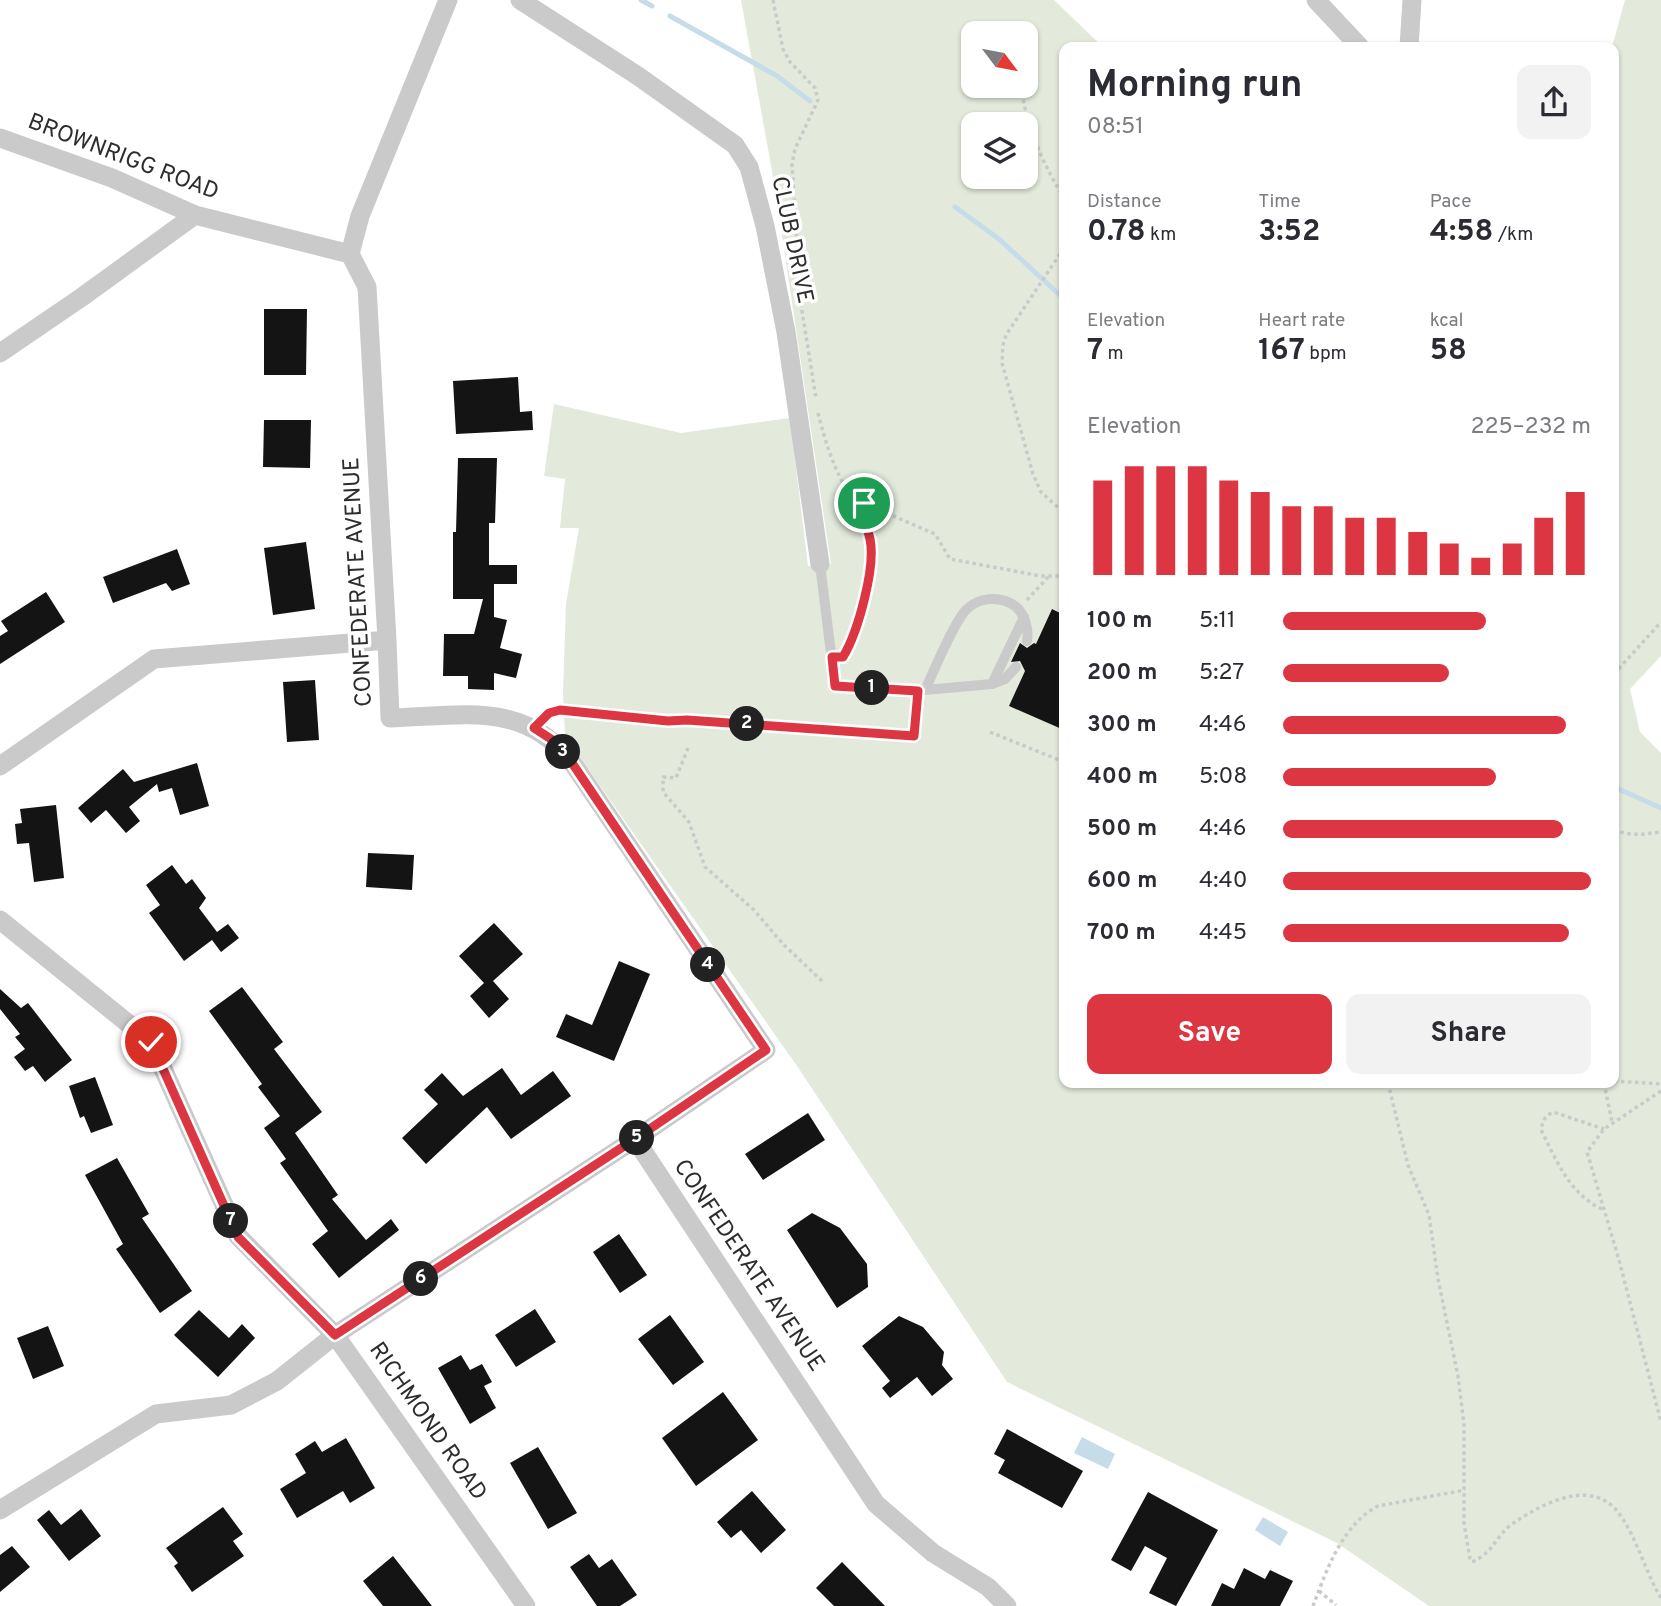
<!DOCTYPE html>
<meta charset="utf-8">
<style>
:root{--surface:#fff;--page:#f2f2f3;--text:#2b2b33;--muted:#7c7c81;--accent:#dc3643}
body{margin:0;font-family:Overpass,sans-serif;background:var(--page);color:var(--text);height:100vh;display:flex;flex-direction:column;font-size:26px;white-space:nowrap}
*{box-sizing:border-box;margin:0}
p{font-size:23px;color:var(--muted)}
.icon{flex:none;width:38px;height:38px;fill:none;stroke:currentColor;stroke-width:2;stroke-linecap:round;stroke-linejoin:round}
.map{position:relative;flex:1;overflow:hidden}
.side{position:absolute;left:1059px;top:42px;width:560px;height:1046px;display:flex;flex-direction:column;background:var(--surface);border-radius:14px;box-shadow:0 2px 5px #0004}
.side>*{flex:none}
.needle{width:46px;rotate:122deg}
.controls{position:absolute;left:961px;top:21px;display:grid;gap:14px}
.controls a{display:grid;place-items:center;width:77px;height:77px;border-radius:14px;background:var(--surface);box-shadow:0 2px 5px #0004;font-size:35px}
.pin{position:absolute;display:grid;place-items:center;width:60px;height:60px;color:#fff;margin:-30px;border:4px solid #fff;border-radius:50%;box-shadow:0 2px 7px #0007}
.km{position:absolute;width:35px;height:35px;margin:-18px;border-radius:50%;background:#222;color:#fff;font-size:19px;line-height:35px;text-align:center}
.round{display:grid;place-items:center;flex:none;width:74px;height:74px;border-radius:14px;background:var(--page)}
.head{display:flex;align-items:center;justify-content:space-between;height:119px;padding:0 28px}
h1{font-size:38px;font-weight:700;line-height:52px}
.stats{display:grid;grid-template-columns:repeat(3,1fr);gap:10px;height:119px;padding:7px 28px}
.stats div{display:grid;align-content:center}
.stats b{font-size:30px;font-weight:700}
.stats small{font-size:19px;font-weight:400}
.stats p{font-size:19px}
.chart{height:196px;padding:14px 28px}
.chart p{display:flex;justify-content:space-between}
.chart svg{width:100%;height:126px;margin-top:7px;stroke:var(--accent);stroke-width:6}
.primary-button{display:flex;gap:14px;margin-top:auto;padding:14px 28px}
.primary-button a{flex:1;height:80px;border-radius:14px;background:var(--accent);color:#fff;font-size:28px;font-weight:700;line-height:80px;text-align:center}
.primary-button a+a{background:var(--page);color:var(--text)}
ul{padding:0 28px;list-style:none;font-size:23px}
li{display:grid;grid-template-columns:112px 84px 1fr;align-items:center;height:52px}
li i{height:18px;border-radius:9px;background:var(--accent)}
.map>svg:first-child{display:block}
</style>
<div class="map">
<svg width="1661" height="1606" viewBox="0 0 1661 1606">
<rect width="100%" height="100%" fill="#fff"/>
<!-- green -->
<path fill="#e3eadb" fill-rule="evenodd" d="M741 0H1054L1103 47H1064V1083H1614V47H1612L1625 0H1661V656L1630 689 1640 732 1661 753V1606H1429L1337 1543 1007 1382 797 1066 565 736 563 693 566 604 579 528H560L565 479 544 476 554 404 681 433 790 418 808 566 831 564 774 182ZM973 33H1026V86H973ZM973 124H1026V177H973Z"/>
<!-- water -->
<path fill="#c7dce9" d="M1082 1437 1115 1454 1108 1469 1074 1453Z
M1263 1517 1288 1532 1280 1546 1255 1530Z"/>
<g fill="none" stroke-linecap="round" stroke-linejoin="round">
<!-- stream -->
<path stroke="#c7dce9" stroke-width="5" d="M641 0 652 6
M670 16 777 76 810 101
M955 207 999 239 1064 299
M1614 787 1661 808"/>
</g>
<!-- building -->
<path fill="#141414" d="M264 309H307L306 375H264Z
M518 377 520 412 532 411 533 430 456 434 453 381Z
M264 420H311L310 468 263 467Z
M458 458H497L495 523H489V565H517V584H494V617L507 620 500 648 522 654 516 678 494 673V690L468 689V676H443L444 634H474L483 599H453V532H456Z
M306 542 315 609 273 615 264 548Z
M177 549 190 584 172 591 166 583 113 603 103 577Z
M46 592 65 622 0 664V636L8 631 1 621Z
M1052 609 1064 615V730L1009 706 1025 671 1020 661 1011 662 1020 643 1027 648 1034 643 1036 644Z
M315 680 319 740 287 742 283 682Z
M197 763 209 806 180 815 172 788 159 792 157 784 129 807 140 821 126 833 106 810 91 823 78 808 123 769 134 782Z
M56 805 64 878 34 882 29 843 17 844 15 824 22 823 20 809Z
M368 853 414 855 412 890 366 887Z
M172 865 186 884 192 879 206 898 199 908 217 932 228 924 239 938 221 952 212 940 184 961 149 913 160 905 146 885Z
M494 923 523 954 493 981 509 999 489 1018 470 996 484 983 459 956Z
M619 961 650 974 614 1061 556 1037 566 1014 592 1025Z
M242 987 283 1042 274 1049 322 1112 295 1133 338 1195 332 1199 366 1240 391 1219 399 1230 339 1278 312 1244 328 1231 280 1163 286 1159 264 1128 280 1116 258 1087 262 1084 209 1011Z
M0 989 21 1008 28 1003 72 1060 45 1082 33 1066 25 1071 14 1057 25 1049 15 1037 20 1034 0 1009Z
M502 1068 521 1095 553 1071 571 1096 511 1139 487 1107 426 1164 402 1138 438 1104 424 1090 442 1073 463 1096Z
M95 1077 113 1125 91 1133 84 1116 80 1118 69 1086Z
M808 1113 825 1140 763 1180 745 1154Z
M117 1158 149 1214 142 1218 192 1291 160 1313 116 1249 123 1244 85 1175Z
M812 1213 840 1228 867 1264 868 1287 837 1308 787 1230Z
M619 1234 647 1275 620 1293 593 1252Z
M535 1309 556 1342 516 1367 495 1335Z
M199 1310 229 1338 242 1324 255 1338 218 1377 174 1335Z
M670 1315 704 1362 673 1385 638 1339Z
M899 1316 923 1327 944 1352 942 1365 953 1379 932 1396 917 1377 890 1398 882 1388 890 1381 862 1346Z
M48 1326 64 1366 33 1379 17 1338Z
M461 1355 470 1370 482 1364 492 1382 484 1386 496 1408 470 1424 438 1368Z
M723 1392 758 1440 696 1486 662 1438Z
M1007 1429 1083 1471 1062 1508 998 1473 1005 1460 994 1454Z
M346 1438 375 1488 350 1503 343 1491 297 1518 280 1489 306 1473 295 1454 315 1441 322 1452Z
M538 1447 577 1513 548 1529 510 1463Z
M752 1491 786 1530 761 1553 741 1530 731 1538 717 1522Z
M1148 1492 1218 1530 1176 1606 1149 1593 1167 1558 1145 1546 1131 1571 1111 1560Z
M223 1507 243 1534 233 1541 244 1556 192 1592 174 1566 178 1563 166 1548Z
M81 1509 101 1536 69 1561 37 1520 49 1510 61 1525Z
M12 1546 30 1567 0 1592V1555Z
M589 1554 599 1568 612 1559 637 1595 620 1606H597L570 1567Z
M393 1556 432 1606H383L363 1581Z
M842 1562 885 1606H834L816 1588Z
M1244 1568 1265 1579 1270 1570 1293 1581 1280 1606H1211L1222 1583 1234 1589Z"/>
<g fill="none" stroke-linecap="round" stroke-linejoin="round">
<!-- path -->
<path stroke="#cacaca" stroke-width="3.5" stroke-dasharray="3.5 3.5" stroke-linecap="butt" d="M773 0 783 49 790 62 815 88 818 100 795 149 792 164 801 305 816 398
M1021 86C1026 126 1043 164 1064 198
M1021 89 1028 83 1029 78 1026 77
M1064 248 1006 335 1003 345 1002 363 1033 474 1041 492 1064 513
M818 413C826 444 834 471 852 498
M1027 600 1049 576
M844 655C859 631 876 565 870 538 867 524 859 511 852 498L935 534 950 559 1041 576H1064
M1614 674 1661 622
M990 732 1064 762
M688 748 676 778 663 777V792L689 822 705 867 754 910 783 944 822 981
M1614 829C1629 837 1644 834 1661 832
M1614 1081 1661 1084
M1388 1083 1408 1165 1429 1215 1438 1279 1458 1376 1464 1425V1523L1470 1559 1472 1562C1494 1553 1497 1533 1515 1522 1545 1502 1594 1477 1620 1515 1638 1540 1645 1572 1661 1598
M1604 1083 1612 1122
M1661 1091 1604 1129 1587 1152 1619 1260 1661 1422
M1602 1209C1571 1195 1557 1162 1542 1132 1541 1122 1544 1117 1553 1112L1604 1129
M1319 1591 1336 1605
M1313 1606C1327 1569 1342 1525 1378 1506L1465 1490"/>
<!-- service -->
<path stroke="#cacaca" stroke-width="10" d="M820 564 835 686 921 691
M1016 667 1005 679 992 684 925 690C934 671 952 626 965 611 977 597 1000 595 1015 606 1025 614 1029 629 1027 641
M992 684 1024 617
M535 728 549 713 560 710 668 721 687 720 914 736 918 691"/>
<!-- minor -->
<path stroke="#cacaca" stroke-width="19" d="M520 0 638 76 735 145 749 167 765 226 786 332 820 564
M1316 0 1360 47
M1409 47 1412 0
M0 138 112 178 195 215 350 254
M0 353 82 297 195 215
M0 766 154 659 387 640
M0 920 151 1042 238 1236 335 1335 526 1606
M635 1139 876 1504 933 1553 988 1587 1007 1606
M0 1510 156 1414 231 1405 277 1381 335 1335 635 1139 766 1050 576 768C528 699 463 716 390 718L387 640 367 287 350 254 360 216 448 0"/>
</g>
<g fill="none" stroke-linecap="round" stroke-linejoin="round">
<!-- route casing -->
<g stroke="#fff" stroke-width="14">
<path id="route" d="M151 1042 238 1237 335 1335 635 1139 766 1050 568 757 551 739 534 728 549 713 560 710 668 721 687 720 914 736 918 691 835 686 832 657H843C858 632 876 567 870 539 867 524 859 511 852 498L864 503"/>
</g>
<!-- route -->
<use href="#route" stroke="#dc3643" stroke-width="9"/>
</g>
<g text-anchor="middle" dominant-baseline="central" stroke-width="7" stroke-linejoin="round" paint-order="stroke">
<!-- street labels -->
<g font-size="23" fill="#2d2d2d" stroke="#fff">
<text transform="translate(123 158) rotate(21)">BROWNRIGG ROAD</text>
<text transform="translate(791 240) rotate(78)">CLUB DRIVE</text>
<text transform="translate(359 582) rotate(-93)">CONFEDERATE AVENUE</text>
<text transform="translate(748 1266) rotate(56)">CONFEDERATE AVENUE</text>
<text transform="translate(427 1422) rotate(55)">RICHMOND ROAD</text>
</g>
</g>
</svg>
<div class="controls">
<a><svg class="needle" viewBox="-14 -14 28 28"><path d="M0-13l5 13h-10z" fill="#e53935"/><path d="M0 13l5-13h-10z" fill="#7c7c81"/></svg></a>
<a><svg class="icon" aria-label="layers" viewBox="0 0 24 24"><path d="M12 4l9 5-9 5-9-5zM3 14l9 5 9-5"/></svg></a>
</div>
<div class="pin" style="left:864px;top:503px;background:#1e9e55"><svg class="icon" aria-label="arrive" viewBox="0 0 24 24"><path d="M6 21V4h12l-3 4 3 4H6"/></svg></div>
<div class="pin" style="left:151px;top:1042px;background:#d93025"><svg class="icon" aria-label="check" viewBox="0 0 24 24"><path d="M5 12l5 5 9-10"/></svg></div>
<b class="km" style="left:872px;top:688px">1</b>
<b class="km" style="left:747px;top:724px">2</b>
<b class="km" style="left:563px;top:752px">3</b>
<b class="km" style="left:708px;top:965px">4</b>
<b class="km" style="left:637px;top:1138px">5</b>
<b class="km" style="left:421px;top:1279px">6</b>
<b class="km" style="left:231px;top:1221px">7</b>
<section class="side">
<div class="head"><div><h1>Morning run</h1><p>08:51</p></div><a class="round"><svg class="icon" aria-label="share" viewBox="0 0 24 24"><path d="M12 15V3M7 8l5-5 5 5M5 13v7h14v-7"/></svg></a></div>
<div class="stats">
<div><p>Distance</p><b>0.78<small> km</small></b></div>
<div><p>Time</p><b>3:52</b></div>
<div><p>Pace</p><b>4:58<small> /km</small></b></div>
</div>
<div class="stats">
<div><p>Elevation</p><b>7<small> m</small></b></div>
<div><p>Heart rate</p><b>167<small> bpm</small></b></div>
<div><p>kcal</p><b>58</b></div>
</div>
<div class="chart"><p><span>Elevation</span>225–232 m</p>
<svg viewBox="0 0 160 44" preserveAspectRatio="none"><path d="M5 44V11M15 44V6M25 44V6M35 44V6M45 44V11M55 44V15M65 44V20M75 44V20M85 44V24M95 44V24M105 44V29M115 44V33M125 44V38M135 44V33M145 44V24M155 44V15"/></svg>
</div>
<ul>
<li><b>100 m</b>5:11<i style="width:66%"></i></li>
<li><b>200 m</b>5:27<i style="width:54%"></i></li>
<li><b>300 m</b>4:46<i style="width:92%"></i></li>
<li><b>400 m</b>5:08<i style="width:69%"></i></li>
<li><b>500 m</b>4:46<i style="width:91%"></i></li>
<li><b>600 m</b>4:40<i style="width:100%"></i></li>
<li><b>700 m</b>4:45<i style="width:93%"></i></li>
</ul>
<div class="primary-button"><a>Save</a><a>Share</a></div>
</section>
</div>
